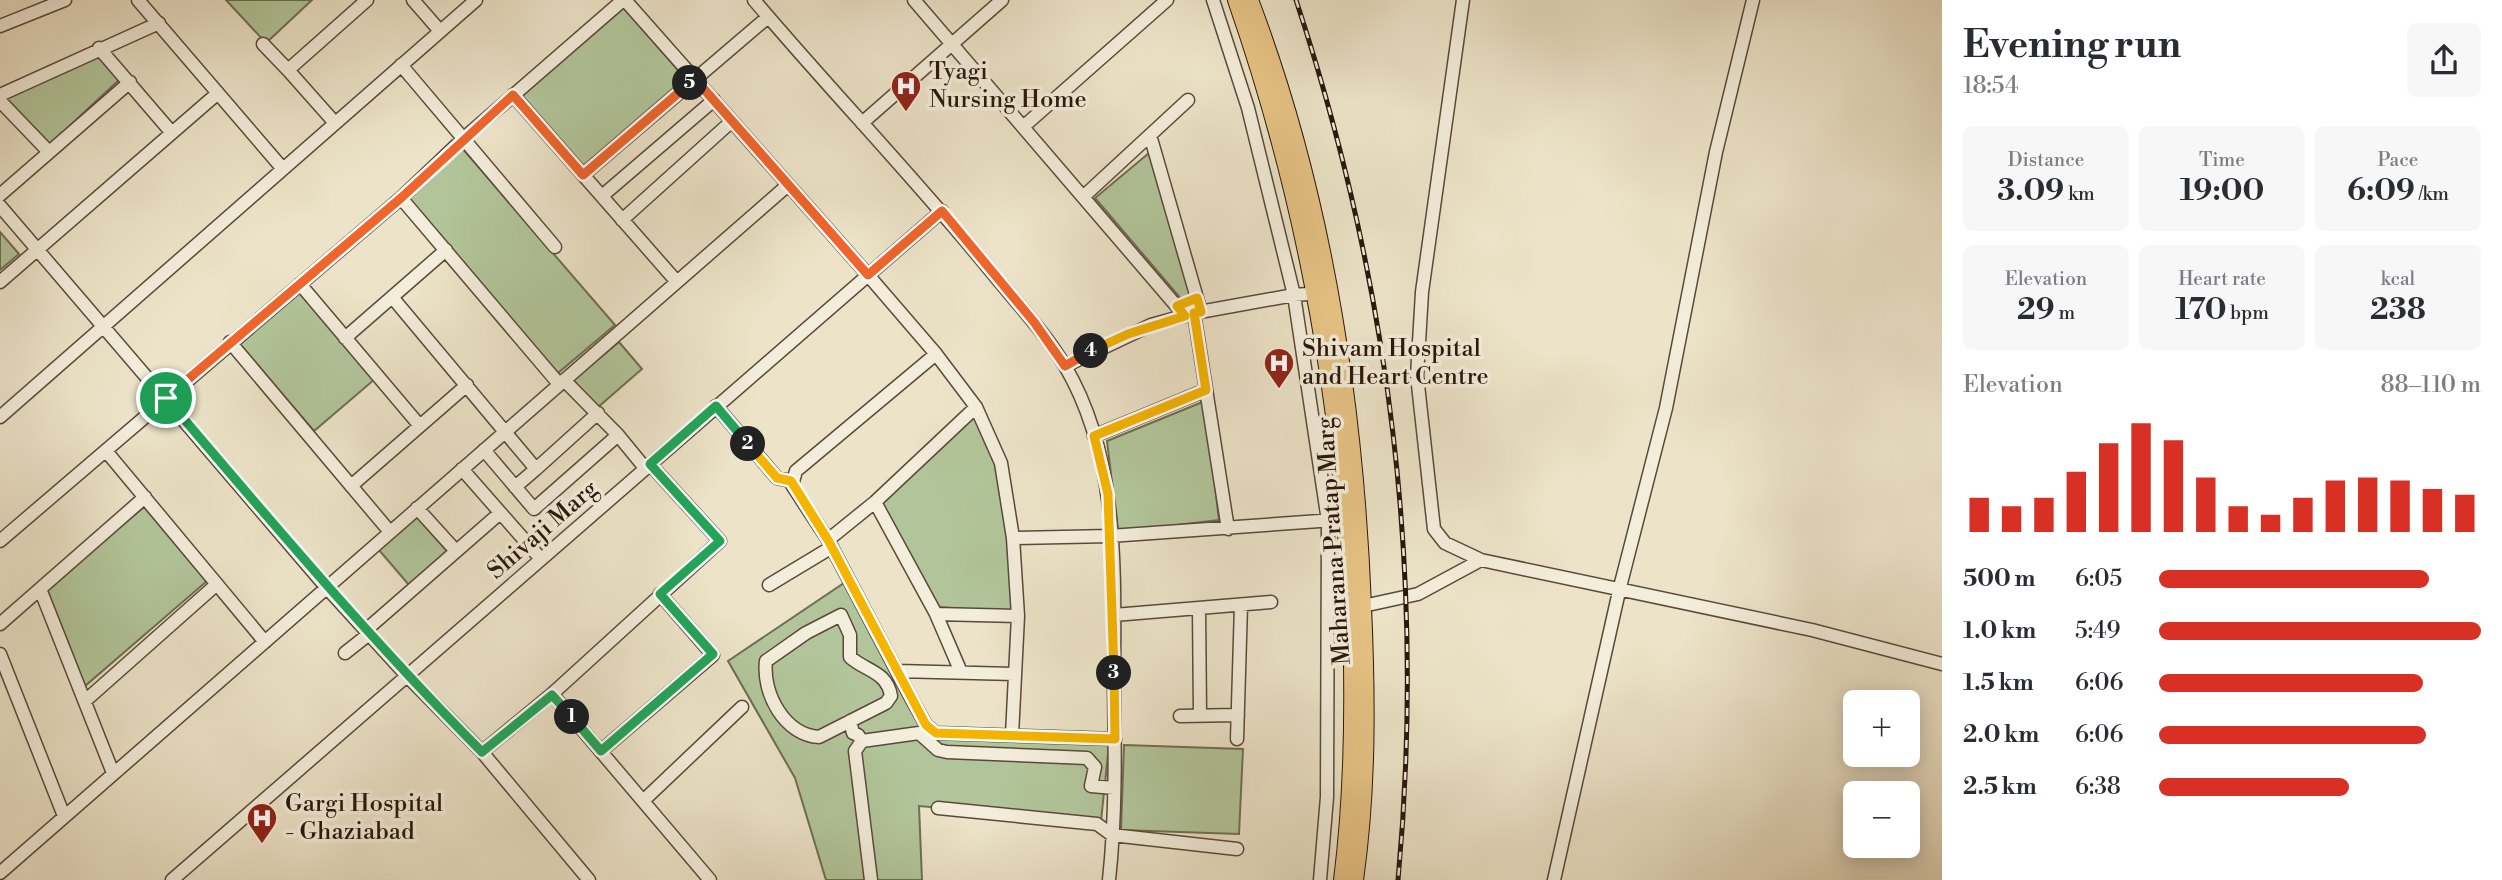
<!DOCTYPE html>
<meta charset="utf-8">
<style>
:root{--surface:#fff;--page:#f7f7f7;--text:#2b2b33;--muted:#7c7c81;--accent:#d93025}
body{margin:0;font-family:"Libre Bodoni",serif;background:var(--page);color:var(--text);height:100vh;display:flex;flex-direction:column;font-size:26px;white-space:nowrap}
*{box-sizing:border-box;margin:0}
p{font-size:23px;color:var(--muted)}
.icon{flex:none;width:38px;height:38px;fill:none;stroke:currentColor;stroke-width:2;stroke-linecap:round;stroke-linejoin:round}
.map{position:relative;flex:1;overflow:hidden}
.sheet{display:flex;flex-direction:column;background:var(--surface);width:560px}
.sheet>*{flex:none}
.fabs{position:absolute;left:1843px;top:690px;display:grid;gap:14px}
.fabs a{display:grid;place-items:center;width:77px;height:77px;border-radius:10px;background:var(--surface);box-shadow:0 4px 18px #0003;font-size:35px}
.pin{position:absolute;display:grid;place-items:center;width:60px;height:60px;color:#fff;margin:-30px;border:4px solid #fff;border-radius:50%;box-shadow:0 2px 7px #0007}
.km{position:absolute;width:35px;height:35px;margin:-18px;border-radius:50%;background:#222;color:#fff;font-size:19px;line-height:35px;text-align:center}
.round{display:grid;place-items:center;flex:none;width:74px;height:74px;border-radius:10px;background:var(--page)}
.headline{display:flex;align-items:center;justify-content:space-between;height:119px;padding:0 21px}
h1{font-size:38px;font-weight:700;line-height:52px}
.metrics{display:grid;grid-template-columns:repeat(3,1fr);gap:10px;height:119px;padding:7px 21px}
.metrics div{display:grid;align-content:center;border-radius:10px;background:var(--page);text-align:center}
.metrics b{font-size:30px;font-weight:700}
.metrics small{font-size:19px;font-weight:400}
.metrics p{font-size:19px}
.chart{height:196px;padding:14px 21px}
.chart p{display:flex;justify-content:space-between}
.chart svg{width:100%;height:126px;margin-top:7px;stroke:var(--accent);stroke-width:6}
ul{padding:0 21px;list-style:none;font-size:23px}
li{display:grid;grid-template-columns:112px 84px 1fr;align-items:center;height:52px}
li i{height:18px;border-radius:9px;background:var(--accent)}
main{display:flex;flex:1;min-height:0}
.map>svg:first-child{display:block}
</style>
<main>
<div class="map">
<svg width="1942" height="880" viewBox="0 0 1942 880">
<rect width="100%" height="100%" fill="#ece3c8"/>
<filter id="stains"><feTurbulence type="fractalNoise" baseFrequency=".00286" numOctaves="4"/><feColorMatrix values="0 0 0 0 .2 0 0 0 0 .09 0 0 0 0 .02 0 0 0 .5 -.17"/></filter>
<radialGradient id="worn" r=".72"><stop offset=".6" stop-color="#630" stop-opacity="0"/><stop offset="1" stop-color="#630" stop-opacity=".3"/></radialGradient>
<!-- green -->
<path fill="#b2c59a" stroke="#6e6e52" stroke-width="2" d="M226 0H312L266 43Z
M623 7 685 78 583 166 521 95Z
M96 54 120 79 48 146 3 97Z
M463 149 615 325 558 373 408 199Z
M1149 153 1191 299 1182 300 1095 198Z
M0 232 19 254 0 270Z
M298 290 375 379 314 431 238 342Z
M619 342 642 369 597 408 573 380Z
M1205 401 1219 520 1118 532 1107 441Z
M975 414 1000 465 1015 612 937 607 879 501Z
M144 507 207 581 85 686 47 589Z
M416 516 447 551 409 585 379 550Z
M844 583 927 731 1109 745 1101 821 919 806 922 880H826L795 778 728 661Z
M1124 745 1243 749 1239 834 1121 830Z"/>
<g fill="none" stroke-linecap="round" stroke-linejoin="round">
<!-- minor casing -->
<g stroke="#5a493a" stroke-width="15">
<path id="minor" d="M138 0 283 169
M413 0 440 31
M625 0 868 275 936 354 976 407 1001 463 1013 538 1018 616 1012 735
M754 0C831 91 914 177 990 270 1015 301 1044 331 1065 366 1121 461 1114 578 1114 685 1115 750 1116 816 1109 880
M914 0 1185 316
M1213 0 1248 108 1294 295 1328 521 1327 797 1320 880
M1463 0 1422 292 1417 376 1434 529 1445 543 1481 560 1812 630 1942 664
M0 26 65 0
M263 44 288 70
M99 48 172 133
M401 65 555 247
M0 95 159 23
M513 95 677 282
M0 101 49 152
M335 123 288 70 367 0
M862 123 1002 0
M1023 127 1167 0
M1150 135 1201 312
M583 175 768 17
M0 195 130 82
M602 196 714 100
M1083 197 1188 100
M401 198 559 384
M0 206 327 588 408 677 482 752 589 880
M622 220 732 121
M0 282 218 93
M300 284 420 426
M392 297 536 469 598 413
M1194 313 1228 529
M345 338 446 250
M230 342 390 532
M936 354 796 471 792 485 828 540 910 696 926 725 936 733 1115 739
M1065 366 1151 325 1194 313 1294 295 1322 293
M564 380 618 435 645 468
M716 406 777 478 791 481
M0 417 476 0
M1094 436 1206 390
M484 450 534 509 618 435
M106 451 265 642
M462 469 541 559
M351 486 467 385
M515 487 536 469
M875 502 936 614 1018 616
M417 508 456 551
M1013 538 1110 536 1334 520
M828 540 875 502 976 407
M0 541 401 198 463 139 623 0
M769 585 832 547
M40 589 113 773
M1363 606 1418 594 1481 560
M1199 608 1200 715
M936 614 961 672
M841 615 850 635V657C865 671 887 671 891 696L886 703 819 737C785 735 762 694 766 661L806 633Z
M1114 615 1271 602
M0 624 145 497
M366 630 500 513
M345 653 369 634
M0 654 64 816
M897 671 1014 674
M552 694 710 880
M85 701 217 584
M1180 716 1238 715
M850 721 853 733 858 735 862 741 855 751 871 880
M1237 739 1241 605
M862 741 919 733 938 750 947 752 1087 758 1095 767 1091 786 1114 788
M601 751 713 655 660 594
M482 752 552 694 720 541 650 464
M643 801 742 707
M938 808 1097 824 1112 835 1237 849
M0 873 788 185
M172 880 942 211
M1554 880 1620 587 1666 408 1716 152 1753 0"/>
</g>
<!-- major casing -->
<g stroke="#2a160b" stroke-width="18">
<path id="major" d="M1236 0C1303 192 1340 392 1350 595 1354 690 1354 786 1342 880
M1250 0C1323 192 1355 401 1363 606 1367 697 1368 789 1355 880"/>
</g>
<!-- minor -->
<use href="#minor" stroke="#f3eddb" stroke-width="12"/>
<!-- major -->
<use href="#major" stroke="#e6c284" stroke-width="16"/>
<!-- rail casing -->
<g stroke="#2a160b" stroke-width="5">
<path id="rail" d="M1296 0C1391 288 1426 578 1398 880"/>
</g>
<!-- rail -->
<use href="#rail" stroke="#f3eddb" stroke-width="2.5" stroke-dasharray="8" stroke-linecap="butt"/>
</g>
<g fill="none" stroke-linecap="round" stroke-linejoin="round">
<!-- split-1 casing -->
<g stroke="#fff" stroke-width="14">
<path id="split-1" d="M166 398C269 519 370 639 482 752L552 695 572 717"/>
</g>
<!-- split-2 casing -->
<g stroke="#fff" stroke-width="14">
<path id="split-2" d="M572 717 601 751 713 654 660 594 720 541 650 464 716 406 748 444"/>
</g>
<!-- split-3 casing -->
<g stroke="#fff" stroke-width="14">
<path id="split-3" d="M748 444 777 478 791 481 828 540 926 725 936 733 1115 739 1114 673"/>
</g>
<!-- split-4 casing -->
<g stroke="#fff" stroke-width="14">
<path id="split-4" d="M1091 351 1128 334 1185 316 1177 306 1197 298 1201 312 1194 313 1206 390 1094 436 1108 494 1114 673"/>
</g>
<!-- split-5 casing -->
<g stroke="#fff" stroke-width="14">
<path id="split-5" d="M690 83 695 79 868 275 942 211 1034 322 1065 366 1091 351"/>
</g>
<!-- split-6 casing -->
<g stroke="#fff" stroke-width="14">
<path id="split-6" d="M166 398 401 198 513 95 583 175 690 83"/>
</g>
<!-- split-1 -->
<use href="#split-1" stroke="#22a559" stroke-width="9"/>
<!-- split-2 -->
<use href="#split-2" stroke="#22a559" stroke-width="9"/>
<!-- split-3 -->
<use href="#split-3" stroke="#f5b400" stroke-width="9"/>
<!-- split-4 -->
<use href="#split-4" stroke="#f5b400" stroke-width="9"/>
<!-- split-5 -->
<use href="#split-5" stroke="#f0652b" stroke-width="9"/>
<!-- split-6 -->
<use href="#split-6" stroke="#f0652b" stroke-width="9"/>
</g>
<!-- icons -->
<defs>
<g id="hospital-pin" transform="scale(1.575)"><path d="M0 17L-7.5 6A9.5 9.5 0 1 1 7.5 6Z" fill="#8f2418" stroke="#f3eddb"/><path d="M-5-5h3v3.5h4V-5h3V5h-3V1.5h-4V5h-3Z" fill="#fff"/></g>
</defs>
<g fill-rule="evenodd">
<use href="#hospital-pin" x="906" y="86"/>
<use href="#hospital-pin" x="1279" y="363"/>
<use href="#hospital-pin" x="262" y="818"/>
</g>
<g text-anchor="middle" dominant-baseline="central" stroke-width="7" stroke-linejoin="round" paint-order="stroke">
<!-- poi labels -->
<g font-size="24" fill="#2a160b" stroke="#f3eddb" text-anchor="start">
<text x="929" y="72">Tyagi<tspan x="929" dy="28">Nursing Home</tspan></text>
<text x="1302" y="349">Shivam Hospital<tspan x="1302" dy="28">and Heart Centre</tspan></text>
<text x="285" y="804">Gargi Hospital<tspan x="285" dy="28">- Ghaziabad</tspan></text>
</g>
<!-- street labels -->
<g font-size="24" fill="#2a160b" stroke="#f3eddb">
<text transform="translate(543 530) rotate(-41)">Shivaji Marg</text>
<text transform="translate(1334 541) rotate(-94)">Maharana Pratap Marg</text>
</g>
</g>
<rect width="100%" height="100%" filter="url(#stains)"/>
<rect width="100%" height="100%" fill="url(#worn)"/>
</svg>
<div class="fabs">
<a>+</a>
<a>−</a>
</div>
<div class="pin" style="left:166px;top:398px;background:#1e9e55"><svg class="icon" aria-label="arrive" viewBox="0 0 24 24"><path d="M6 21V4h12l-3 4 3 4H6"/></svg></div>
<b class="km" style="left:572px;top:717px">1</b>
<b class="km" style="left:748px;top:444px">2</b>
<b class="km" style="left:1114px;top:673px">3</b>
<b class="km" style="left:1091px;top:351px">4</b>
<b class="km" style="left:690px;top:83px">5</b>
</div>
<section class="sheet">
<div class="headline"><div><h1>Evening run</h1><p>18:54</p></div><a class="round"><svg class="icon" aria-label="share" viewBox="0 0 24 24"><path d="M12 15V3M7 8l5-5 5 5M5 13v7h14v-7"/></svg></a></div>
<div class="metrics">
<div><p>Distance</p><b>3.09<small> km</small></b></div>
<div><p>Time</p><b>19:00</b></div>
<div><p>Pace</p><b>6:09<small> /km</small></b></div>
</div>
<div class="metrics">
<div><p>Elevation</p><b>29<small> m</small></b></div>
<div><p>Heart rate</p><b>170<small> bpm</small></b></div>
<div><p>kcal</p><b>238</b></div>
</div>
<div class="chart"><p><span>Elevation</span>88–110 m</p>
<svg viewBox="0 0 160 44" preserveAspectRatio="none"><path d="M5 44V32M15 44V35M25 44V32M35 44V23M45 44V13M55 44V6M65 44V12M75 44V25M85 44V35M95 44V38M105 44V32M115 44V26M125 44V25M135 44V26M145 44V29M155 44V31"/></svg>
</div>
<ul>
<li><b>500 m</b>6:05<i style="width:84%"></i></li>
<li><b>1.0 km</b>5:49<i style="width:100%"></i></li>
<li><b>1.5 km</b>6:06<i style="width:82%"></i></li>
<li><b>2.0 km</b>6:06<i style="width:83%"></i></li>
<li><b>2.5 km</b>6:38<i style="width:59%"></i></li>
</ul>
</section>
</main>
